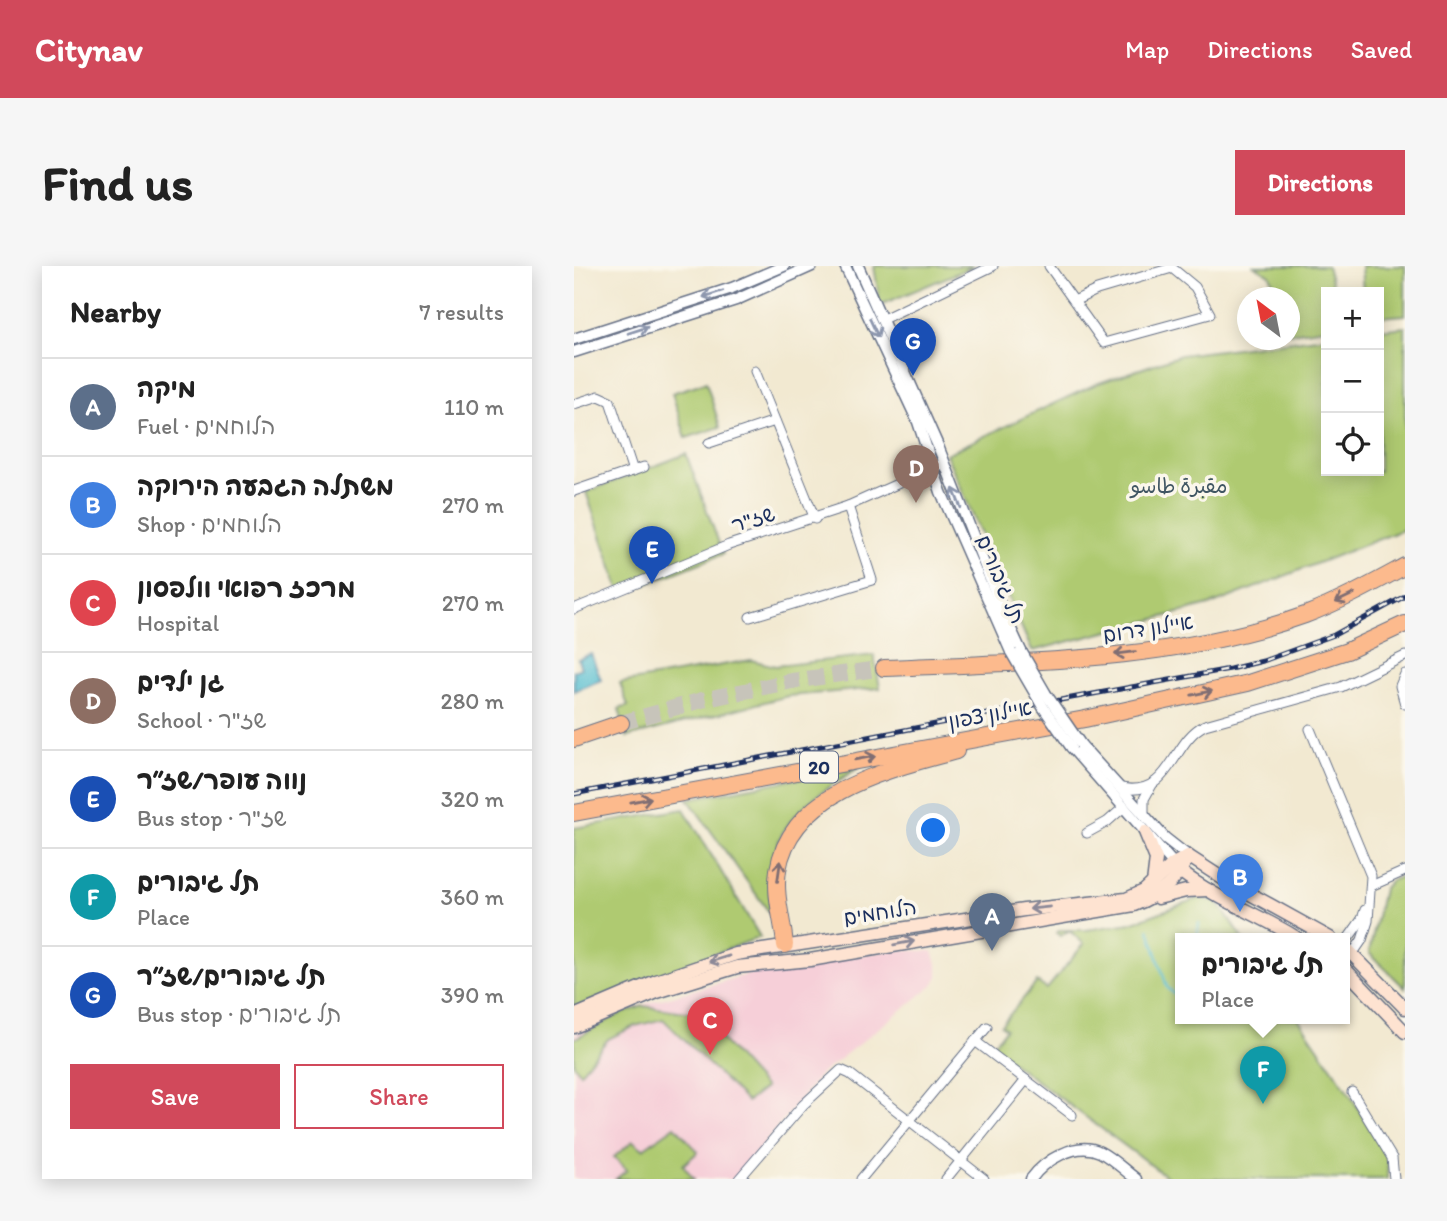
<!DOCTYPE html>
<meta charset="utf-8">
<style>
body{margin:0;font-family:Itim,"Playpen Sans Arabic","Playpen Sans Hebrew",sans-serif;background:#f6f6f6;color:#222}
.controls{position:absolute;right:21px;top:21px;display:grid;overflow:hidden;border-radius:0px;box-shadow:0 4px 18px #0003}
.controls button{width:63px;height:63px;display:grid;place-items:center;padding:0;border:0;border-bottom:2px solid #e0e0e0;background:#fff;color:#222;font:35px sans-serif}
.compass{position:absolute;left:663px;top:21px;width:63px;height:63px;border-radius:50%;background:#fff;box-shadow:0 4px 18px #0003;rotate:328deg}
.you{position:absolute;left:360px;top:565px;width:24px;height:24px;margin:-18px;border:5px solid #fff;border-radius:50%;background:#1a73e8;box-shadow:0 0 0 10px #1a73e833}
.badge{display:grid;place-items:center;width:46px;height:46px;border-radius:50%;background:#d1495b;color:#fff;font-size:23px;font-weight:700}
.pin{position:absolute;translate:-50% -58px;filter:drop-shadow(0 2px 4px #0008)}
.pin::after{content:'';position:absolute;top:37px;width:24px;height:21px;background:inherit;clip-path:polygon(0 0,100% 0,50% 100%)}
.popup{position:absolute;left:601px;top:667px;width:175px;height:91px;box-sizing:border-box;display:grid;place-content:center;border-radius:0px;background:#fff;filter:drop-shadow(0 2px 5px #0005);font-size:23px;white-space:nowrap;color:#767676}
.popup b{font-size:26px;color:#222}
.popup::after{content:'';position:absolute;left:50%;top:100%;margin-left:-14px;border:14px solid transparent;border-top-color:#fff}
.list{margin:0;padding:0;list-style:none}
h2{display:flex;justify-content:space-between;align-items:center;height:91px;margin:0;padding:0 28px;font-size:30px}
h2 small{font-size:23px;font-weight:400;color:#767676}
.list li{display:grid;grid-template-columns:46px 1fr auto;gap:21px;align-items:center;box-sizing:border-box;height:98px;padding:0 28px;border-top:2px solid #e0e0e0}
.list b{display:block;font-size:26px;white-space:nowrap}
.list p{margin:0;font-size:23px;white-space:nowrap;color:#767676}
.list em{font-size:23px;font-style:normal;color:#767676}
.actions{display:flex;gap:14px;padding:21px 28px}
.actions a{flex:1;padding:16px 0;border:2px solid #d1495b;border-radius:0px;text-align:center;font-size:24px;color:#d1495b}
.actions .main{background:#d1495b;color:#fff}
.icon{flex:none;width:38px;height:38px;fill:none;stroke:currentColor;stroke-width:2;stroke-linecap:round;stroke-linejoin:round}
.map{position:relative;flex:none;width:831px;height:913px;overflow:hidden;border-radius:0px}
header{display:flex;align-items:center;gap:42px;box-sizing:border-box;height:98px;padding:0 35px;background:#d1495b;color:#fff}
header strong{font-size:33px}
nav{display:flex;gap:38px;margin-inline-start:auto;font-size:24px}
.intro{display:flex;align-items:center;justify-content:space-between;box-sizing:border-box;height:168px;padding:0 42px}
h1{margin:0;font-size:49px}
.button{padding:18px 32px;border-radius:0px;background:#d1495b;color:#fff;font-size:24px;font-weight:700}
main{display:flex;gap:42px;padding:0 42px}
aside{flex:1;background:#fff;border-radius:0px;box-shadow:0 4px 18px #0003}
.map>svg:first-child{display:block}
.built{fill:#f6cfd8}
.green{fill:#afca71;stroke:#657c68;stroke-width:2}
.water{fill:#53bdd0;stroke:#377697;stroke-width:2}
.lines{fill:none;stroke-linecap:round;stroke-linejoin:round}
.stream{stroke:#53bdd0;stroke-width:2.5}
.motorway-tunnel{stroke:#c7c4ba;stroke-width:16;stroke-dasharray:16 8;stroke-linecap:butt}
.minor-casing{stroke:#667086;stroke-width:11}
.tertiary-casing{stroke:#667086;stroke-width:13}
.secondary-casing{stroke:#667086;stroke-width:15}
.motorway-casing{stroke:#667086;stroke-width:18}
.minor{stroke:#fff;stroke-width:9}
.tertiary{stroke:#fff;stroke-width:10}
.secondary{stroke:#fee3d1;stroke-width:12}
.motorway{stroke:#fcba8d;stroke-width:16}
.rail-casing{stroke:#1b2f5e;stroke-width:5}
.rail{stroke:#fbf7ec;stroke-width:2.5;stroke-dasharray:8;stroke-linecap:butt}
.tertiary-bridge-casing{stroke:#667086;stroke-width:13;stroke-linecap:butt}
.tertiary-bridge{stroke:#fff;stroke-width:10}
.oneway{stroke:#8d97ae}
.oneway2{stroke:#806e73}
.oneway3{stroke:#8c8998}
.labels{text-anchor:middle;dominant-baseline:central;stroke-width:7;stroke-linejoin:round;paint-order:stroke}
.shield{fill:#fbf7ec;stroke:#5e6b89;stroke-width:2}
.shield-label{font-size:19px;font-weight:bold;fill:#1b2f5e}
.park-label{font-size:21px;fill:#405663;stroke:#fbf7ec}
.street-label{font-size:21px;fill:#1b2f5e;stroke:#fbf7ec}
</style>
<header>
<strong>Citynav</strong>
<nav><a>Map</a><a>Directions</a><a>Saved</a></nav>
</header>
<div class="intro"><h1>Find us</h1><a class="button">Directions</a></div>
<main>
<aside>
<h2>Nearby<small>7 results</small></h2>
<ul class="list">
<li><span class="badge" style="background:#5c6f8a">A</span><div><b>מיקה</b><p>Fuel · הלוחמים</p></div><em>110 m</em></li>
<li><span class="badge" style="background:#3f7fe0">B</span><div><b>משתלה הגבעה הירוקה</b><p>Shop · הלוחמים</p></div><em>270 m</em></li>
<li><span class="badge" style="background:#e0444e">C</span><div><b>מרכז רפואי וולפסון</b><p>Hospital</p></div><em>270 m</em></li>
<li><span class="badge" style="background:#8d6e63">D</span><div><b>גן ילדים</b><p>School · שז&quot;ר</p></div><em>280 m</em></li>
<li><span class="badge" style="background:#1a4fb4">E</span><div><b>נווה עופר/שז״ר</b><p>Bus stop · שז&quot;ר</p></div><em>320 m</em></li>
<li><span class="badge" style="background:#0f9aa8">F</span><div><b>תל גיבורים</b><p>Place</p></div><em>360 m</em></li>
<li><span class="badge" style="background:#1a4fb4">G</span><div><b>תל גיבורים/שז״ר</b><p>Bus stop · תל גיבורים</p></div><em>390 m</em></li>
</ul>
<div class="actions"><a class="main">Save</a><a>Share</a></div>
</aside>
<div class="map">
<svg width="831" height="913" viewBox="0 0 831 913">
<rect width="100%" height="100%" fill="#fbf7ec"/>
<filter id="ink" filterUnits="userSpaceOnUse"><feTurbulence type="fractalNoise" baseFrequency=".0143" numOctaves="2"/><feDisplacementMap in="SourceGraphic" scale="14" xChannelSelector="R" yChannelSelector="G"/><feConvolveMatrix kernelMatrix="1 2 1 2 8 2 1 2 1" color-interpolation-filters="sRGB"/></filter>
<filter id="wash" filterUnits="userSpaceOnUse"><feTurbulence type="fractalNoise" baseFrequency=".00686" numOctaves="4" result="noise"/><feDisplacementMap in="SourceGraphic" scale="28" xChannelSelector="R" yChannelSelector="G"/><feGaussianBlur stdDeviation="1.57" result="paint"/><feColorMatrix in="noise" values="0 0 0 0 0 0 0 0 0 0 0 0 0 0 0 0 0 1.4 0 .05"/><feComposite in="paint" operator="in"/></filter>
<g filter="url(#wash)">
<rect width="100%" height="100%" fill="#f2e9d1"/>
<!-- built -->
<path class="built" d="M320 684 359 685 364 701V710L359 719 247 808 161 913H0V769L2 767 46 745 193 703Z"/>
<!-- green -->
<g class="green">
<path d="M300 0H400L306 39Z"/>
<path d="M681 0H753L760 26H752V62L716 67V32L705 31 696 9Z"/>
<path d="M787 0H831V49L805 51V26H789Z"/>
<path d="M831 61V263L639 338 458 385 372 188 522 118 607 89 752 71V205H805V64Z"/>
<path d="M132 116 146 161 112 172 98 127Z"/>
<path d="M112 188 149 288 47 328 12 226Z"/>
<path d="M300 389 306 422 214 430 53 471 45 443 54 440 46 417 177 394 201 400Z"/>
<path d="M286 501C220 542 189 565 197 649L114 533Z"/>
<path d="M110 543 186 671 0 742V562Z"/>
<path d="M831 609V722L795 687 809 623 816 615Z"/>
<path d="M625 632 642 635 669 672H607V752H724L775 827 814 893 813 913H596L417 781 432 763 427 759 463 716 473 723 510 678 497 666H492L487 670 483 667 486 664H512L557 657Z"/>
<path d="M69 740 118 747 130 754 191 822 173 836 89 753 61 760 34 773 6 807 0 798V773L44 749Z"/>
<path d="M101 860 124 886 109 899 120 913H42L53 904 40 891 59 875 69 883Z"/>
</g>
<!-- water -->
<path class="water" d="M17 388 27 414 0 425V405L7 402 4 393Z"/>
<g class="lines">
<!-- stream -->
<g class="stream">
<path d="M575 663 593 721 603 731"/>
<path d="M623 672 625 657"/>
</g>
</g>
</g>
<g filter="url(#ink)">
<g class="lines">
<!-- motorway-tunnel -->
<path class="motorway-tunnel" d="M47 457 128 434 218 415 310 402"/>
<defs>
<g id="minor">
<path d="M475 0 530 77 636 48 621 21 598 2 523 24 500 35"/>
<path d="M309 53 419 0"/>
<path d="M181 105 241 253"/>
<path d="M0 138 25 130 36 135 59 205"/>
<path d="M135 177 201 155"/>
<path d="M0 225 70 201"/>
<path d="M0 343 155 279 274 240 370 197"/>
<path d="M176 351 298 314 274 240"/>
<path d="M831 408 826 420 831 438"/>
<path d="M736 463 797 610 794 655 788 674 779 687 771 692"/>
<path d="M547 522C598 532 597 475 631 459L767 421 831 390"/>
<path d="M570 549V533L579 517"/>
<path d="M513 567 533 556 550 541"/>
<path d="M797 620 831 605"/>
<path d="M771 677 788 653 791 644"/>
<path d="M401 775 498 849"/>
<path d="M778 826 818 892 820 913"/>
<path d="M165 913 229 839 267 804 276 808 410 913"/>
<path d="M287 913 413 761"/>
<path d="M372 913 452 814"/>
</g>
<g id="tertiary">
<path d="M271 0 344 156 367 226 437 386"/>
<path d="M284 0 364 180 429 346 447 385"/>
<path d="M0 73 158 22 210 0"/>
<path d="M0 86 162 34 238 0"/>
<path d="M507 479 591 572 614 590"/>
<path d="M497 481 604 603"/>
<path d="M457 913C470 895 502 874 526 886 538 892 550 904 562 913"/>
</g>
<g id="secondary">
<path d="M571 566 582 593 579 618"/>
<path d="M614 590 651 614 756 672"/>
<path d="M607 606C642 633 686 649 723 672"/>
<path d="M584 632 612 625 634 624"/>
<path d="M771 681 831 742"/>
<path d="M771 703 831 766"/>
<path d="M0 750 82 715 162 688 450 644 552 633 570 625 599 598 614 590"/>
<path d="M0 761 83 726 163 701 236 694 560 639C586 629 603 615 614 590"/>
</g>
<g id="motorway">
<path d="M310 402C446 396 601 396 731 349 766 336 798 318 831 300"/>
<path d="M0 473 47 457"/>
<path d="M0 547 511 453 674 417 773 385 831 358"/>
<path d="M211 679C209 654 200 630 204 604 217 524 318 503 382 485"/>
</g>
</defs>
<!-- minor casing -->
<use href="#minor" class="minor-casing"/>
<!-- tertiary casing -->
<use href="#tertiary" class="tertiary-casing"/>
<!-- secondary casing -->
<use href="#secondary" class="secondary-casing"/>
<!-- motorway casing -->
<use href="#motorway" class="motorway-casing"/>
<!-- minor -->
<use href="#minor" class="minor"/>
<!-- tertiary -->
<use href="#tertiary" class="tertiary"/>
<!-- secondary -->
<use href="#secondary" class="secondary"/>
<!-- motorway -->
<use href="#motorway" class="motorway"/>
<defs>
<path id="rail" d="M0 528 470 437 656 403 689 395 760 369 831 330"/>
</defs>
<!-- rail casing -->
<use href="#rail" class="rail-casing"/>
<!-- rail -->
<use href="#rail" class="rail"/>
<defs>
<g id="tertiary-bridge">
<path d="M447 385 472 428 507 479"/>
<path d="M437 386 469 441 497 481"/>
</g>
</defs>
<!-- tertiary-bridge casing -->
<use href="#tertiary-bridge" class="tertiary-bridge-casing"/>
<!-- tertiary-bridge -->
<use href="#tertiary-bridge" class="tertiary-bridge"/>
</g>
<!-- one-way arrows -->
<defs><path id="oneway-shaft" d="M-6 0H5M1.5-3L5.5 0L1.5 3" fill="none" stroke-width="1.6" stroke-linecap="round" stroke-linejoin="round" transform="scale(1.75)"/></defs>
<g class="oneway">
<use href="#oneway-shaft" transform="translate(139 28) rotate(162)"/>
<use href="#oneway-shaft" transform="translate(300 62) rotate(65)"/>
<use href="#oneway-shaft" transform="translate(64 64) rotate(-18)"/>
<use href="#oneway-shaft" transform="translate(383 232) rotate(-112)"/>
</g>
<g class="oneway2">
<use href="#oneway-shaft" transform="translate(771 332) rotate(154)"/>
<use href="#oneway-shaft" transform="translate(551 387) rotate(172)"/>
<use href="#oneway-shaft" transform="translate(628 427) rotate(-12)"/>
<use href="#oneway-shaft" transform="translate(291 492) rotate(-10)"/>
<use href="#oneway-shaft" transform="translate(67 534) rotate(-11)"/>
<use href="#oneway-shaft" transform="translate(205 605) rotate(-82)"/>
</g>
<g class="oneway3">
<use href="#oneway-shaft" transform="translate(466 642) rotate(174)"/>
<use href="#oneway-shaft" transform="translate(330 677) rotate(-10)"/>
<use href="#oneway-shaft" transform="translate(145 693) rotate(163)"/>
</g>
</g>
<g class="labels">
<!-- shield labels -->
<rect class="shield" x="226" y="485.5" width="38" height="31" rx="5"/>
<g class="shield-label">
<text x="245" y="501">20</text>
</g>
<!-- park labels -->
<g class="park-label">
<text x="605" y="219">مقبرة طاسو</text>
</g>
<!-- street labels -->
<g class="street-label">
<text transform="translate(179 253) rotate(-17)">שז"ר</text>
<text transform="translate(427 313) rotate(67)">תל גיבורים</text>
<text transform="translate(574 362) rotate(-9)">איילון דרום</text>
<text transform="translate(416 448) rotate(-10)">איילון צפון</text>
<text transform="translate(306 646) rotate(-9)">הלוחמים</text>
</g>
</g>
</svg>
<div class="controls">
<button>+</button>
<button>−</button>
<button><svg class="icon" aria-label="locate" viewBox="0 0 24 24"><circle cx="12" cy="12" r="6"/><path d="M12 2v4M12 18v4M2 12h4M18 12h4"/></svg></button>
</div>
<svg class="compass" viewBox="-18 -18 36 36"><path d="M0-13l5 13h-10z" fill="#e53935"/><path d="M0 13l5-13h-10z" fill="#767676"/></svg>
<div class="you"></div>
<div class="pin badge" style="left:418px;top:685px;background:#5c6f8a">A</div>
<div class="pin badge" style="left:666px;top:646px;background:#3f7fe0">B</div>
<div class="pin badge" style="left:136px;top:789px;background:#e0444e">C</div>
<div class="pin badge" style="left:342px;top:237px;background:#8d6e63">D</div>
<div class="pin badge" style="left:78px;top:318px;background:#1a4fb4">E</div>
<div class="pin badge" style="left:689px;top:838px;background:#0f9aa8">F</div>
<div class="popup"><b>תל גיבורים</b>Place</div>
<div class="pin badge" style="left:339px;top:110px;background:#1a4fb4">G</div>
</div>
</main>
